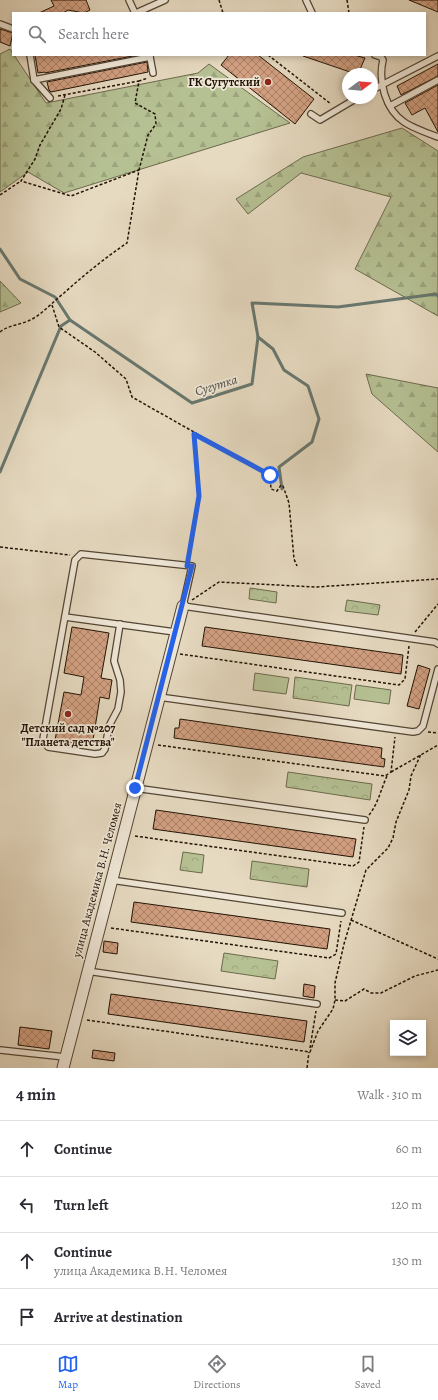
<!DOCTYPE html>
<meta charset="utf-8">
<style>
body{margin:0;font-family:Alegreya,serif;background:#f2f2f3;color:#2b2b33}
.controls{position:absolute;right:12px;bottom:12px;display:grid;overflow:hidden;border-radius:0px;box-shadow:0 2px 6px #0003}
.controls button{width:36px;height:36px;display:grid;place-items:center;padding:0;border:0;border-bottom:1px solid #e1e1e2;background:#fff;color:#2b2b33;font:20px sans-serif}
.compass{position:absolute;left:342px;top:68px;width:36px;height:36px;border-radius:50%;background:#fff;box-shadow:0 2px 6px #0003;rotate:74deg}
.stop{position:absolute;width:12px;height:12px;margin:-9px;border:3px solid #2563eb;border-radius:50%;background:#fff}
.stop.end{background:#2563eb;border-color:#fff;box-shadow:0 1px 4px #0008}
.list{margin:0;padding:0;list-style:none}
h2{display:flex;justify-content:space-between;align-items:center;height:52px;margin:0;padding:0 16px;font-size:17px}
h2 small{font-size:13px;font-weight:400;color:#7c7c81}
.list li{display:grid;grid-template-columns:26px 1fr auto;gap:12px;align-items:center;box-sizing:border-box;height:56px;padding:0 16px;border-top:1px solid #e1e1e2}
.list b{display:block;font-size:15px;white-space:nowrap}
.list p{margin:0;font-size:13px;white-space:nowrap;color:#7c7c81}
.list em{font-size:13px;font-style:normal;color:#7c7c81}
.icon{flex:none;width:22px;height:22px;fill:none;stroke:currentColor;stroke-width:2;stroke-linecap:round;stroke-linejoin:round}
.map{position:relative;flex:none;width:438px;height:1068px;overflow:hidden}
.search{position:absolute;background:#fff;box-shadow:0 2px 6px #0003;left:12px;right:12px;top:12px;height:44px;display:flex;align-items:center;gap:10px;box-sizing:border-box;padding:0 14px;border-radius:0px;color:#7c7c81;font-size:15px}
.sheet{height:276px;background:#fff}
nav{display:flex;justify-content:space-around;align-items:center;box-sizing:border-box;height:56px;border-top:1px solid #e1e1e2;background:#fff;font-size:11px;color:#7c7c81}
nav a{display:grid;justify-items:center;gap:2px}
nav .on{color:#2563eb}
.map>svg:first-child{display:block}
.forest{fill:url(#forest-firs);stroke:#6c6a4c}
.park{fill:url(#park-crowns);stroke:#6c6a4c}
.pitch{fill:#b5c093;stroke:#6c6a4c}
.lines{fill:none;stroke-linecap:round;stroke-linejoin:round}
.stream{stroke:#68776f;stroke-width:3}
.building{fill:url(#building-cross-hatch);stroke:#221305}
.lane-casing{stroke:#534534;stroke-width:8}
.street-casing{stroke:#534534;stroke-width:13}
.path{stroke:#221305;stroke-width:1.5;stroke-dasharray:3 2;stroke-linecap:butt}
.lane{stroke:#efe7d7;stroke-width:5.5}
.street{stroke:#efe7d7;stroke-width:11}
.route{stroke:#2563eb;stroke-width:5}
.poi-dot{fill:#8f2418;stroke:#efe7d7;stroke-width:1.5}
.labels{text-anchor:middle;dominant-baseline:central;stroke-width:3.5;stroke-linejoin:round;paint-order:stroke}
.poi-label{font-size:12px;font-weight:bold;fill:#221305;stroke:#efe7d7;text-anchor:end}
.street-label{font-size:12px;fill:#221305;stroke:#efe7d7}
.water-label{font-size:13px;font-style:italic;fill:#4b4d43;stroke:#efe7d7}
</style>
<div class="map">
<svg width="438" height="1068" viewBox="0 0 438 1068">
<defs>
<pattern id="forest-firs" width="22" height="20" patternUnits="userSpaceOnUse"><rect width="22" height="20" fill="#b5c093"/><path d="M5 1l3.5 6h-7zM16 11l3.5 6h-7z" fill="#9ba47d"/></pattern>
<pattern id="park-crowns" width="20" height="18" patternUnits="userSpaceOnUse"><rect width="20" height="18" fill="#b5c093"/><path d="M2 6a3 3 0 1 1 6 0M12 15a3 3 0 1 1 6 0" fill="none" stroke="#9ba47d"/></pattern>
<pattern id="building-cross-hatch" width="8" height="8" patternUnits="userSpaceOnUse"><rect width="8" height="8" fill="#d2a081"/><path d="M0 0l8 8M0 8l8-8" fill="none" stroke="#aa8168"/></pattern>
</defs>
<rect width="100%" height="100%" fill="#e6dac1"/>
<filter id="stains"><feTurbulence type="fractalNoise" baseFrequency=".005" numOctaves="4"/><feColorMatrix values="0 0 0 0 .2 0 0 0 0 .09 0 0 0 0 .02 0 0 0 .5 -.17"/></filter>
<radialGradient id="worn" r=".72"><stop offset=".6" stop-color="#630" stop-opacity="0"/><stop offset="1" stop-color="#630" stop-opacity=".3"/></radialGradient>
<!-- forest -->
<g class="forest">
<path d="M10 49 46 103 198 73 209 64 290 123 64 193 28 172 0 192V54Z"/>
<path d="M402 128 438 151V316L355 269 391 197 301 173 248 214 236 199 303 157Z"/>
<path d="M0 281 21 303 0 312Z"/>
<path d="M366 374 438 388V452L372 394Z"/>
</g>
<!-- park -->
<g class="park">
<path d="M250 588 277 592 276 603 249 599Z"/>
<path d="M347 600 380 605 378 615 345 611Z"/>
<path d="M295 677 352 685 349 706 293 698Z"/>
<path d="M288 772 372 784 370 800 286 787Z"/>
<path d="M183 852 204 855 202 873 180 870Z"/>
<path d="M252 861 309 869 307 887 250 879Z"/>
<path d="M224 953 278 961 275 979 221 971Z"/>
</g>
<!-- pitch -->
<g class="pitch">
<path d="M255 673 289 678 286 694 253 690Z"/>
<path d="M356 685 391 690 389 704 354 699Z"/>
</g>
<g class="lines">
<!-- stream -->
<g class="stream">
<path d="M0 249 20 279 55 297 70 320 192 403 252 384 258 337 252 303 338 307 436 294 438 296"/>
<path d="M258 337 273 349 284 370 308 386 319 419 312 442 279 467 282 489"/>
<path d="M0 472 61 326 70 320"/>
</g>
</g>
<!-- building -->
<g class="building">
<path d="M51 0H86L90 10 84 13 68 10 63 13H39L54 6Z"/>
<path d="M409 0H438V12Z"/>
<path d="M0 29 13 33 10 46 0 42Z"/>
<path d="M35 55H138L45 73V72L38 73Z"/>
<path d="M229 55H258L314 99 295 124 221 65Z"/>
<path d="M303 55H354L365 58 358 74H356L303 56Z"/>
<path d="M147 62 148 72 51 92 49 90 47 82Z"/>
<path d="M438 64V76L401 95 397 86Z"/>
<path d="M438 85V132L425 108 412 115 405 103Z"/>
<path d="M72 627 109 633 101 678 112 680 109 699 100 697 92 746 55 740 64 692 81 695 84 677 64 673Z"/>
<path d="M205 627 403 655 401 674 202 646Z"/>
<path d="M418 665 430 669 419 709 407 706Z"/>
<path d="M180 719 382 748 381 758 385 759 384 767 174 738 175 728H179Z"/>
<path d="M156 810 356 839 353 857 153 829Z"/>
<path d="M134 902 330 929 327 949 131 922Z"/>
<path d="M104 941 118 943 117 954 103 952Z"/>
<path d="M304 984 315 986 314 998 303 996Z"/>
<path d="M111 994 307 1021 304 1042 108 1014Z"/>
<path d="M20 1027 52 1031 49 1049 18 1045Z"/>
<path d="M93 1050 115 1053 114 1061 92 1058Z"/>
</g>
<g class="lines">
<defs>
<g id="lane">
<path d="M129 0 135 13"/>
<path d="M306 0 312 13"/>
<path d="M136 13 165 0"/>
<path d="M0 24 13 29"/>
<path d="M30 55 34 80 50 98"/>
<path d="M375 55 381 57 383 60C378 81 385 109 404 122 413 128 427 133 438 137"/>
<path d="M150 57 153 73"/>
<path d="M34 80 150 57V55"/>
<path d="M372 90 438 56"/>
<path d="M390 106 438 80"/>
<path d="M311 114 320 120 357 98"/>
<path d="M65 617 175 632"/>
<path d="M120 624 114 661 120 680 121 692 118 709 109 726 105 749 102 753 95 754 48 747 43 739 75 560 81 554 192 566 183 606 435 642 438 644"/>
<path d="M159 697 413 732 418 731 423 726 438 669"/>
<path d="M135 788 365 820"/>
<path d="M111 880 342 913"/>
<path d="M87 971 317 1004"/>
<path d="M0 1050 65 1057"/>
</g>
<path id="street" d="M63 1068 183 606"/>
</defs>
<!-- lane casing -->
<use href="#lane" class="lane-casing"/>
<!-- street casing -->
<use href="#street" class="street-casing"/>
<!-- path -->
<g class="path">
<path d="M219 0 223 13"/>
<path d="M347 0 349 13"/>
<path d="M268 55 331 104"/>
<path d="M65 95 61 109 40 145 35 159 21 181 71 196 139 170"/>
<path d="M58 96 139 81"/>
<path d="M0 195 21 181"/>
<path d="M52 305 59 327 95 352 126 379 132 397 270 475 271 489 277 491 281 485 283 486 289 503 294 559 297 566"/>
<path d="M0 332C10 324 23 325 34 318 45 311 54 301 64 293 84 275 105 258 127 243L139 170 148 135 156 124 155 114 135 103 139 81 148 78"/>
<path d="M0 547 70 555"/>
<path d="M188 558 199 497 194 433"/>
<path d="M192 600 219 582 316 587 438 579"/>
<path d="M415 632 438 604"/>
<path d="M180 654 399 685 405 679 409 646"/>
<path d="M428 732 438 733"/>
<path d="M158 745 385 776 391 772 395 737"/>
<path d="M391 772 438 745"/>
<path d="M369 815C378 804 381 789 387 776"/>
<path d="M135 836 353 866 359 862 364 827"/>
<path d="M351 920 438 959"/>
<path d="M111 928 329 958 336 954 341 921"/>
<path d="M335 1000 345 1001 364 989 371 993H381L415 976 438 970"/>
<path d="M87 1020 310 1052 318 1031 333 1009 335 1000V983L344 944 366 870 388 848 393 838 396 822 409 790 411 776 421 754"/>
<path d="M310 1048 316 1011"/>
<path d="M307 1068 309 1052"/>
</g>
<!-- lane -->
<use href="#lane" class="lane"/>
<!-- street -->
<use href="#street" class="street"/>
</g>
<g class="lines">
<!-- route -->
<path class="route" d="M135 788 192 566H187L199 496 194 434 270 475"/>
</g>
<!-- markers -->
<g class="poi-dot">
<circle cx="268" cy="82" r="4"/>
<circle cx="68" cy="714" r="4"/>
</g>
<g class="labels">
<!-- poi labels -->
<g class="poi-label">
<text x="260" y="82">ГК Сугутский</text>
<text x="68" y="728" text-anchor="middle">Детский сад №207<tspan x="68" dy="14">"Планета детства"</tspan></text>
</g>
<!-- street labels -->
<g class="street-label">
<text transform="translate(97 880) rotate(-75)">улица Академика В.Н. Челомея</text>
</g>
<!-- water labels -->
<g class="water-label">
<text transform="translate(216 385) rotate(-17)">Сугутка</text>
</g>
</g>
<rect width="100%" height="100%" filter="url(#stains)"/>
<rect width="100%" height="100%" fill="url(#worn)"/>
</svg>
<div class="controls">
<button><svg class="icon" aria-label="layers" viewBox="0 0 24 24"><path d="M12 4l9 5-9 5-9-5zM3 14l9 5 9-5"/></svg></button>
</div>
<svg class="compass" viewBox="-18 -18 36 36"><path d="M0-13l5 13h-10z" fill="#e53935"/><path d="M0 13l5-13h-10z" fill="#7c7c81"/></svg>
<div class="stop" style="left:270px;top:475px"></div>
<div class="stop end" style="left:135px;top:788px"></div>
<div class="search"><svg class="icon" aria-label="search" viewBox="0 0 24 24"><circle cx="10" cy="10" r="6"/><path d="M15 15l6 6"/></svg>Search here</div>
</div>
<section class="sheet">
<h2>4 min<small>Walk · 310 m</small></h2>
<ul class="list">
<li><svg class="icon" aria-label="ahead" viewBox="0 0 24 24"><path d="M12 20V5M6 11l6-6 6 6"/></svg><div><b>Continue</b></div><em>60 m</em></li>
<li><svg class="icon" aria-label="left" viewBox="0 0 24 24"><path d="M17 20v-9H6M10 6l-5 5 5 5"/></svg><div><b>Turn left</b></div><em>120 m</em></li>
<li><svg class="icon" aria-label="ahead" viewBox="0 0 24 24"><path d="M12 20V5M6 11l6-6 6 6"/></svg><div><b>Continue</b><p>улица Академика В.Н. Челомея</p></div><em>130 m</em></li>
<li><svg class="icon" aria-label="arrive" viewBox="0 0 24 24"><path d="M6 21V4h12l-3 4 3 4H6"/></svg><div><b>Arrive at destination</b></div></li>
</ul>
</section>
<nav>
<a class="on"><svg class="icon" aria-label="map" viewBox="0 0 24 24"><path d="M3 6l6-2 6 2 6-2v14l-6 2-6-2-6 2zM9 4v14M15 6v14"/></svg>Map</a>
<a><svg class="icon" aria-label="directions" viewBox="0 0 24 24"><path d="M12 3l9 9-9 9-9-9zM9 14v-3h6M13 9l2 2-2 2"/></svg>Directions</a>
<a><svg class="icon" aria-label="saved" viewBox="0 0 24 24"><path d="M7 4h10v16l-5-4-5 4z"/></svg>Saved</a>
</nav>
